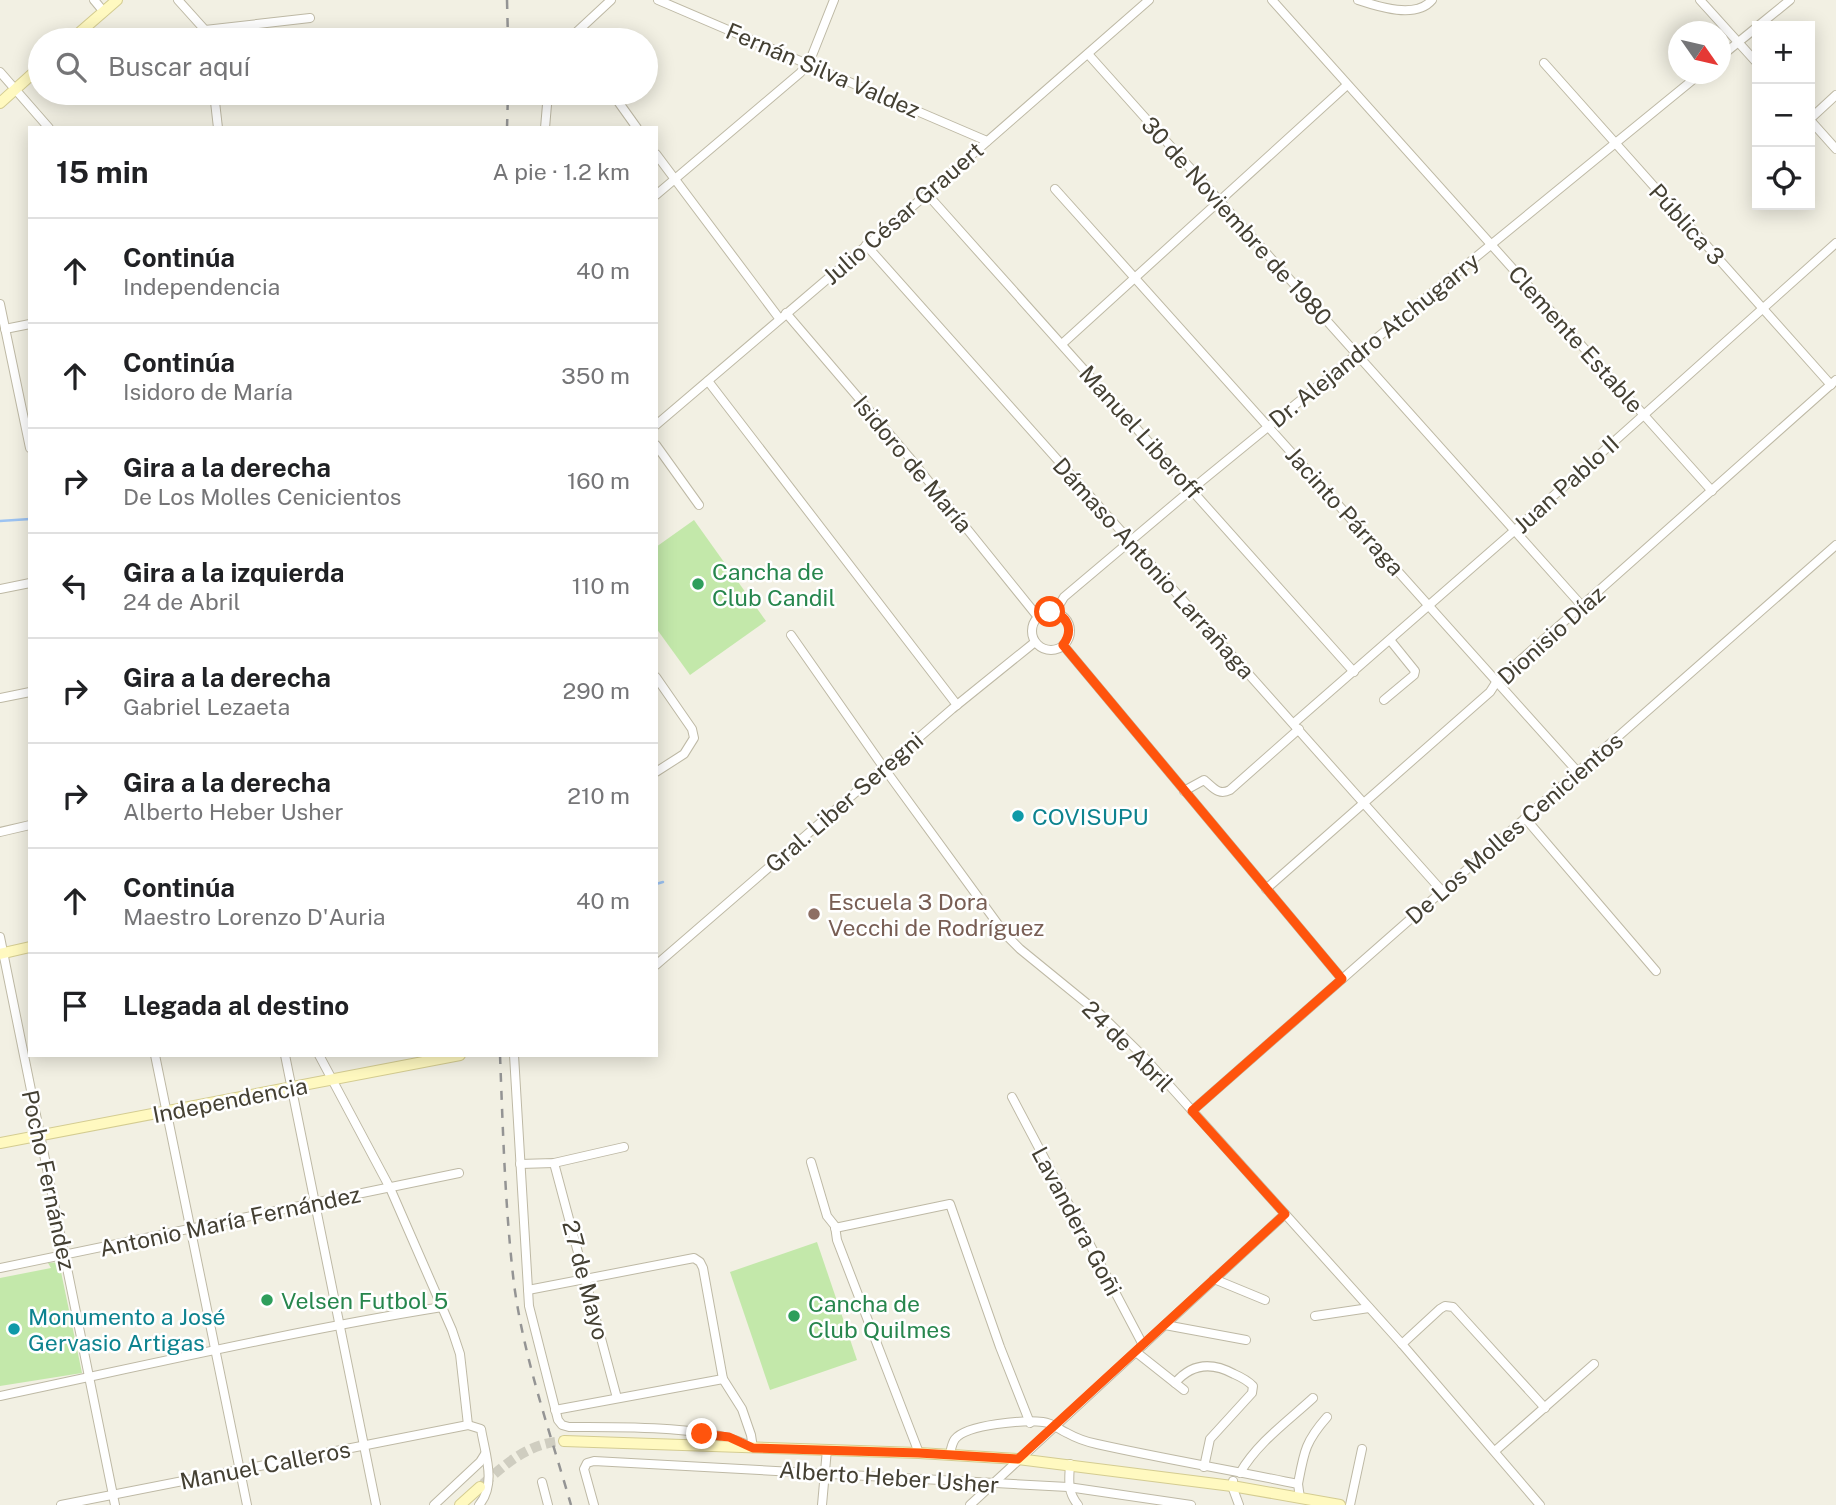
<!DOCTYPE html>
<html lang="es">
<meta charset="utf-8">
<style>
body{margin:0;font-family:"Public Sans",sans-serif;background:#f6f6f6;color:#202124}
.controls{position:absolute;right:21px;top:21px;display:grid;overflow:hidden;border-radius:0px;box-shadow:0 4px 18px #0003}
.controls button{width:63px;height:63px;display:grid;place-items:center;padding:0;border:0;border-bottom:2px solid #e0e0e0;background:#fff;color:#202124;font:35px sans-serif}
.compass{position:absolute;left:1668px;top:21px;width:63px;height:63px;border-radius:50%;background:#fff;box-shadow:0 4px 18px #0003;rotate:124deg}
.stop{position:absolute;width:21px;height:21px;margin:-16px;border:5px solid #ff540d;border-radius:50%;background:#fff}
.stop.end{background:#ff540d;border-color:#fff;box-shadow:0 2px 7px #0008}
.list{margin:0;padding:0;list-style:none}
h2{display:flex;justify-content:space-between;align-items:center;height:91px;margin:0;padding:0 28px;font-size:30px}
h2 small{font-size:23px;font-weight:400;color:#757577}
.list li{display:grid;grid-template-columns:46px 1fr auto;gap:21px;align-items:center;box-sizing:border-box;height:105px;padding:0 28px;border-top:2px solid #e0e0e0}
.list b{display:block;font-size:26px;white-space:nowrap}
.list p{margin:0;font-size:23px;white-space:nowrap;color:#757577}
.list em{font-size:23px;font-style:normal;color:#757577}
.icon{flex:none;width:38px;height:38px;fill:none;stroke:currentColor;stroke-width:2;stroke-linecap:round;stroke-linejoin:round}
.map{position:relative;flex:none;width:1836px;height:1505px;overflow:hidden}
.search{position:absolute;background:#fff;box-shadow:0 4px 18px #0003;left:28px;top:28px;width:630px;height:77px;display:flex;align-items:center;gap:18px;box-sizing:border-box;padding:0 24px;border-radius:38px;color:#757577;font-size:26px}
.panel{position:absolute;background:#fff;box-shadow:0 4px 18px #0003;left:28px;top:126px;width:630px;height:931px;border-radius:0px}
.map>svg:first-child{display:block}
.green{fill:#c3e8aa}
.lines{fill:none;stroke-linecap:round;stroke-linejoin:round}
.stream{stroke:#9cc3f2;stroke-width:2.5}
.secondary-tunnel{stroke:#cfcdc0;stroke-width:10;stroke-dasharray:10 5;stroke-linecap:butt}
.street-casing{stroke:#beb9a5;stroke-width:10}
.secondary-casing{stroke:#d4cc91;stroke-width:12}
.street{stroke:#fff;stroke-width:8}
.secondary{stroke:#fff9c0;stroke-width:10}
.rail{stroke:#949494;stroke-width:2.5;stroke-dasharray:9 9;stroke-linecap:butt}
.route{stroke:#ff540d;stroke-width:9}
.leisure-dot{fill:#2e9e5b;stroke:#fff;stroke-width:2.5}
.culture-dot{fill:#0f9aa8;stroke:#fff;stroke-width:2.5}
.education-dot{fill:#8d6e63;stroke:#fff;stroke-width:2.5}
.labels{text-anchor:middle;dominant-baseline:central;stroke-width:5;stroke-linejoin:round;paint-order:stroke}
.street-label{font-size:23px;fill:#444033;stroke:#fff}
.leisure-label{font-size:23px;fill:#27864d;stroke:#fff;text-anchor:start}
.culture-label{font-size:23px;fill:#0d838f;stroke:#fff;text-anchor:start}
.education-label{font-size:23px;fill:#785e54;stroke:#fff;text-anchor:start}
</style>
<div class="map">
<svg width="1836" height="1505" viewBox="0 0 1836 1505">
<rect width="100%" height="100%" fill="#f2f0e3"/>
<!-- green -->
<g class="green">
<path d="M694 520 766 621 690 675 656 628V547Z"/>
<path d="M817 1242 857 1360 770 1390 730 1272Z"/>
<path d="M59 1262 82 1373 0 1386V1278L51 1268 48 1263Z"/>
</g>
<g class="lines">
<!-- stream -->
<g class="stream">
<path d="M0 521 30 519"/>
<path d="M656 884 663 882"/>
</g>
<!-- secondary-tunnel -->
<path class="secondary-tunnel" d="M483 1484C508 1462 529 1443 564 1441"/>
<defs>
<g id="street">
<path d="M94 0 104 12"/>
<path d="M178 0 205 30 207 40"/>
<path d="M658 0 987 141"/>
<path d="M1272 0 1712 491"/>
<path d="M1358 0C1379 7 1416 19 1432 0"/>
<path d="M1700 0 1757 63"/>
<path d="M1758 26 1790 0"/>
<path d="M205 30 310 18"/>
<path d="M568 40 611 0"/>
<path d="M1088 54 1583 607"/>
<path d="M1720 57 1757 27"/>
<path d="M1544 63 1831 385"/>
<path d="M0 72 49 128"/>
<path d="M214 93 218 128"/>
<path d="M612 93 637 128"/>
<path d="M1810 119 1836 95"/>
<path d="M1810 120 1836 149"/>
<path d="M545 128 548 93"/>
<path d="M656 154 779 318"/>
<path d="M1055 189 1577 771"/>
<path d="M927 194 1354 672"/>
<path d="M656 195 800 73 809 63 834 0"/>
<path d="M866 245 1442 891"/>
<path d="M0 304 30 448"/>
<path d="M786 313 909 457 1038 617"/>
<path d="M5 329 30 324"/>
<path d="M1062 344 1347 85"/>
<path d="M708 381 957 705"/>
<path d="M656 425 927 194 1149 0"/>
<path d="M656 445 699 505"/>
<path d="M0 589 30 583"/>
<path d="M1055 612 1064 597 1192 489 1700 74"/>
<circle cx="1051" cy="631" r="19"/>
<path d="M791 635 884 768 1005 934 1020 949 1101 1015 1143 1056 1402 1344 1540 1505"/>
<path d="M1063 645 1342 979"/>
<path d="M656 677 692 729 694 738 684 754 656 772"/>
<path d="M0 698 30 692"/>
<path d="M1384 700 1414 675 1415 671 1390 640"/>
<path d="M1294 723 1514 531 1836 243"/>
<path d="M1184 791 1204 780C1213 787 1218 796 1230 790L1299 729"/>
<path d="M1525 818 1656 971"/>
<path d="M0 832 30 825"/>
<path d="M1266 889 1490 692 1497 681 1836 380"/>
<path d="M0 937 115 1505"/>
<path d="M656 965 952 709 1035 642"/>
<path d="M155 1055 247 1505"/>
<path d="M285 1055 376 1505"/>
<path d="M319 1055 390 1188 452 1330 460 1354 468 1425"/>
<path d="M514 1055 529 1306 558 1420 562 1425 569 1427C615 1427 713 1425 751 1447"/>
<path d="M1012 1097 1143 1345"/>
<path d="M1192 1111 1836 545"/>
<path d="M811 1162 827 1216 835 1226 837 1240 919 1453"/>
<path d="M554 1163 617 1398"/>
<path d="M520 1164 554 1163 624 1147"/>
<path d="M835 1228 950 1204 1000 1347 1030 1423"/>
<path d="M0 1268 459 1173"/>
<path d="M1214 1279 1265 1300"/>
<path d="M528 1290 694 1258 700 1262 703 1268 723 1379 742 1409 751 1435 753 1448"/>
<path d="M1315 1316 1369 1308"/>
<path d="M1165 1325 1246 1340"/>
<path d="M1402 1344 1440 1309 1445 1306 1453 1307 1545 1408"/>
<path d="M1136 1352 1184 1390"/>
<path d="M1175 1383C1192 1363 1212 1362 1234 1374 1241 1377 1247 1380 1253 1386L1252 1393 1210 1439 1204 1467"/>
<path d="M0 1396C147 1365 293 1331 442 1307"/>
<path d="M555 1410 723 1379"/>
<path d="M1495 1451 1594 1364"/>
<path d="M950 1454C951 1449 952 1443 955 1439 967 1424 1024 1420 1043 1422 1053 1423 1058 1429 1067 1433 1076 1438 1087 1442 1097 1444 1164 1459 1231 1470 1298 1484L1300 1498"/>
<path d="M1070 1464C1069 1481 1067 1491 1078 1505"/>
<path d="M1240 1473C1257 1443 1288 1421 1313 1398"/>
<path d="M1233 1481 1232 1486 1239 1505"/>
<path d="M542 1482 548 1505"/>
<path d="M1298 1484C1304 1452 1305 1442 1327 1417"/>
<path d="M61 1505 468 1425 481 1429C485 1454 497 1484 479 1505"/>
<path d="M434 1505 480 1462 485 1454"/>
<path d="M594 1505 584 1469 587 1463 594 1461 1068 1487 1191 1505"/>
<path d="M822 1505 827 1449"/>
<path d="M970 1505 1285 1214"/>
<path d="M1350 1505 1362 1449"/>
</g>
<g id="secondary">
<path d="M71 40 117 0"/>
<path d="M0 103 40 67"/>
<path d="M0 954 30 947"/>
<path d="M0 1143 460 1055"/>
<path d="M564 1441 919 1453 1018 1459 1232 1486 1340 1505"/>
<path d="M460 1505 480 1487"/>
</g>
</defs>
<!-- street casing -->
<use href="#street" class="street-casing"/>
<!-- secondary casing -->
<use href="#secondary" class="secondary-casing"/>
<!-- street -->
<use href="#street" class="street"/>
<!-- secondary -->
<use href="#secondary" class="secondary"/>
<!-- rail -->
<g class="rail">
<path d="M507 0 508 40"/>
<path d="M507 128 508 93"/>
<path d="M500 1055C503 1131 505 1208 514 1284 524 1359 550 1432 571 1505"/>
</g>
</g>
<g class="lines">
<!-- route -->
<path class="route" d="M702 1434 729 1437 753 1448 919 1453 1018 1459 1285 1214 1192 1111 1342 979 1063 645C1074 630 1068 615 1050 612"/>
</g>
<!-- markers -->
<g class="leisure-dot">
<circle cx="698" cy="584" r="7"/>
<circle cx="267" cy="1300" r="7"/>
<circle cx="794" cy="1316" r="7"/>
</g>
<g class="culture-dot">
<circle cx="1018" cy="816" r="7"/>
<circle cx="14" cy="1329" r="7"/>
</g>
<circle class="education-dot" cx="814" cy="914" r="7"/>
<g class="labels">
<!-- street labels -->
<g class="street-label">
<text transform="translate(823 70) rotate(23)">Fernán Silva Valdez</text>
<text transform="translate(903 213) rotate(-41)">Julio César Grauert</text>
<text transform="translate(1237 221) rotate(48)">30 de Noviembre de 1980</text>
<text transform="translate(1687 224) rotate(48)">Pública 3</text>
<text transform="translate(1576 339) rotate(48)">Clemente Estable</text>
<text transform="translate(1374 340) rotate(-39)">Dr. Alejandro Atchugarry</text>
<text transform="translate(1141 432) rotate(48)">Manuel Liberoff</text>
<text transform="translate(913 464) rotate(50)">Isidoro de María</text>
<text transform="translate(1566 484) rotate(-42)">Juan Pablo II</text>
<text transform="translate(1345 511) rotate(48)">Jacinto Párraga</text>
<text transform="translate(1154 568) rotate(48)">Dámaso Antonio Larrañaga</text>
<text transform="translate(1551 635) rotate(-42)">Dionisio Díaz</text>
<text transform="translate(844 802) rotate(-41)">Gral. Liber Seregni</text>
<text transform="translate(1514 828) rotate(-41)">De Los Molles Cenicientos</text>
<text transform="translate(1128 1046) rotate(45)">24 de Abril</text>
<text transform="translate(230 1100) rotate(-11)">Independencia</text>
<text transform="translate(49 1180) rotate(78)">Pocho Fernández</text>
<text transform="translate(230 1221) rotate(-12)">Antonio María Fernández</text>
<text transform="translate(1077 1221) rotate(62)">Lavandera Goñi</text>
<text transform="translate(586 1280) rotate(75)">27 de Mayo</text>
<text transform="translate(265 1465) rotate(-11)">Manuel Calleros</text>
<text transform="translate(889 1477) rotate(4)">Alberto Heber Usher</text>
</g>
<!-- leisure labels -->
<g class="leisure-label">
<text x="712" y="571">Cancha de<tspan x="712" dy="26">Club Candil</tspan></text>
<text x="281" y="1300">Velsen Futbol 5</text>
<text x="808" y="1303">Cancha de<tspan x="808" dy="26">Club Quilmes</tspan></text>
</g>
<!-- culture labels -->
<g class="culture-label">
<text x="1032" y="816">COVISUPU</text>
<text x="28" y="1316">Monumento a José<tspan x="28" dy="26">Gervasio Artigas</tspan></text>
</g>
<!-- education labels -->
<g class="education-label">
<text x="828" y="901">Escuela 3 Dora<tspan x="828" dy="26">Vecchi de Rodríguez</tspan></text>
</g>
</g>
</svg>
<div class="controls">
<button>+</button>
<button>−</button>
<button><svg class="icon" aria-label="locate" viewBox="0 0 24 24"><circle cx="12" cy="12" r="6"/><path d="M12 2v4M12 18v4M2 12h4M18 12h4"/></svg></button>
</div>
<svg class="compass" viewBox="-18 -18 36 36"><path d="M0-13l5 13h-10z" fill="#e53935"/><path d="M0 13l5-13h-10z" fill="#757577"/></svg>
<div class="stop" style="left:1050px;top:612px"></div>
<div class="stop end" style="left:702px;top:1434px"></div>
<div class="search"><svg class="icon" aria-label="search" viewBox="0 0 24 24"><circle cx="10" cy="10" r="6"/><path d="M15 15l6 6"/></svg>Buscar aquí</div>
<section class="panel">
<h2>15 min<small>A pie · 1.2 km</small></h2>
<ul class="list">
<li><svg class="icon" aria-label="ahead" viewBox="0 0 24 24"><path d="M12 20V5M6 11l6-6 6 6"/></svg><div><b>Continúa</b><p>Independencia</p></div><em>40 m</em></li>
<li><svg class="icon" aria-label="ahead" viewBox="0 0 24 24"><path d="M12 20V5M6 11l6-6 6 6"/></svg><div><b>Continúa</b><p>Isidoro de María</p></div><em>350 m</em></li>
<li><svg class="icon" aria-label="right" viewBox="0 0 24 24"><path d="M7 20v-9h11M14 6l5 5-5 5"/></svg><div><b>Gira a la derecha</b><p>De Los Molles Cenicientos</p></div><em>160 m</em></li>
<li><svg class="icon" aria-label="left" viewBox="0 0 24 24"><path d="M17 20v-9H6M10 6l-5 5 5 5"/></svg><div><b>Gira a la izquierda</b><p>24 de Abril</p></div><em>110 m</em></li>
<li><svg class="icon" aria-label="right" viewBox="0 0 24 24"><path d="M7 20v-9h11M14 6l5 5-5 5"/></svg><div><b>Gira a la derecha</b><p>Gabriel Lezaeta</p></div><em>290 m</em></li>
<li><svg class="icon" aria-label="right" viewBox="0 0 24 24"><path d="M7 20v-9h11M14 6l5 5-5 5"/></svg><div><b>Gira a la derecha</b><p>Alberto Heber Usher</p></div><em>210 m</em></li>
<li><svg class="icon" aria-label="ahead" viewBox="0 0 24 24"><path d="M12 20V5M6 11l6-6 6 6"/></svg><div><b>Continúa</b><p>Maestro Lorenzo D'Auria</p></div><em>40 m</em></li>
<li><svg class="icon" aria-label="arrive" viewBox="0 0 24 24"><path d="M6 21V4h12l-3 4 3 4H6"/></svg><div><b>Llegada al destino</b></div></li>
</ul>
</section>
</div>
